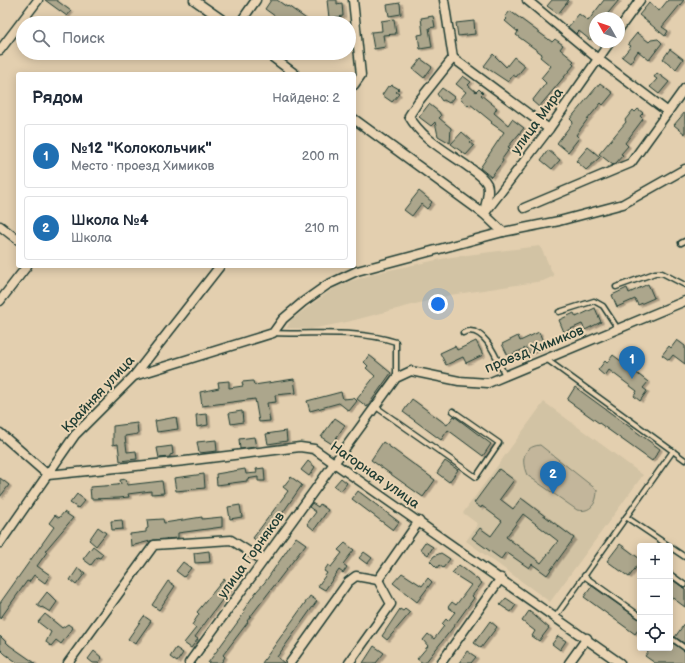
<!DOCTYPE html>
<html lang="ru">
<meta charset="utf-8">
<style>
body{margin:0;font-family:"Balsamiq Sans",sans-serif;background:#f2f2f3;color:#1f2937}
.controls{position:absolute;right:12px;bottom:12px;display:grid;overflow:hidden;border-radius:4px;box-shadow:0 2px 10px #0003}
.controls button{width:36px;height:36px;display:grid;place-items:center;padding:0;border:0;border-bottom:1px solid #e0e1e3;background:#fff;color:#1f2937;font:20px sans-serif}
.compass{position:absolute;left:589px;top:12px;width:36px;height:36px;border-radius:50%;background:#fff;box-shadow:0 2px 10px #0003;rotate:310deg}
.you{position:absolute;left:438px;top:304px;width:14px;height:14px;margin:-10px;border:3px solid #fff;border-radius:50%;background:#1a73e8;box-shadow:0 0 0 6px #1a73e833}
.badge{display:grid;place-items:center;width:26px;height:26px;border-radius:50%;background:#1f6fb2;color:#fff;font-size:13px;font-weight:700}
.pin{position:absolute;translate:-50% -33px;filter:drop-shadow(0 1px 2px #0008)}
.pin::after{content:'';position:absolute;top:21px;width:14px;height:12px;background:inherit;clip-path:polygon(0 0,100% 0,50% 100%)}
.list{margin:0;padding:0;list-style:none}
h2{display:flex;justify-content:space-between;align-items:center;height:52px;margin:0;padding:0 16px;font-size:17px}
h2 small{font-size:13px;font-weight:400;color:#747a83}
.list li{display:grid;grid-template-columns:26px 1fr auto;gap:12px;align-items:center;box-sizing:border-box;height:64px;margin:0 8px 8px;padding:0 8px;border:1px solid #e0e1e3;border-radius:4px}
.list b{display:block;font-size:15px;white-space:nowrap}
.list p{margin:0;font-size:13px;white-space:nowrap;color:#747a83}
.list em{font-size:13px;font-style:normal;color:#747a83}
.icon{flex:none;width:22px;height:22px;fill:none;stroke:currentColor;stroke-width:2;stroke-linecap:round;stroke-linejoin:round}
.map{position:relative;flex:none;width:685px;height:663px;overflow:hidden}
.search{position:absolute;background:#fff;box-shadow:0 2px 10px #0003;left:16px;top:16px;width:340px;height:44px;display:flex;align-items:center;gap:10px;box-sizing:border-box;padding:0 14px;border-radius:22px;color:#747a83;font-size:15px}
.panel{position:absolute;background:#fff;box-shadow:0 2px 10px #0003;left:16px;top:72px;width:340px;height:196px;border-radius:4px}
.map>svg:first-child{display:block}
.built{fill:#d2c3a4}
.green{fill:#c3b69b;stroke:#717a68}
.building{fill:#aca68c;stroke:#1f3d34;fill-rule:evenodd;filter:url(#shadow)}
.lines{fill:none;stroke-linecap:round;stroke-linejoin:round}
.lane-casing{stroke:#1f3d34;stroke-width:7}
.street-casing{stroke:#1f3d34;stroke-width:11}
.lane{stroke:#ebd5b4;stroke-width:4}
.street{stroke:#ebd5b4;stroke-width:8}
.labels{text-anchor:middle;dominant-baseline:central;stroke-width:4;stroke-linejoin:round;paint-order:stroke}
.street-label{font-size:14px;fill:#1f3d34;stroke:#ebd5b4}
</style>
<div class="map">
<svg width="685" height="663" viewBox="0 0 685 663">
<defs>
<filter id="shadow"><feDropShadow dx="2.5" dy="1.5" stdDeviation="0" flood-color="#0004"/></filter>
</defs>
<rect width="100%" height="100%" fill="#e3cfaf"/>
<filter id="ink" filterUnits="userSpaceOnUse"><feTurbulence type="fractalNoise" baseFrequency=".025" numOctaves="2"/><feDisplacementMap in="SourceGraphic" scale="8" xChannelSelector="R" yChannelSelector="G"/><feConvolveMatrix kernelMatrix="1 2 1 2 8 2 1 2 1" color-interpolation-filters="sRGB"/></filter>
<g filter="url(#ink)">
<!-- built -->
<g class="built">
<path d="M540 246 554 276 543 281 450 295 347 322 311 329 287 328 291 320 338 285 380 272 451 257Z"/>
<path d="M544 402 643 475 550 602 466 541 478 524 463 513Z"/>
</g>
<!-- green -->
<path class="green" d="M540 445 597 490C597 503 591 513 577 510L527 475C521 461 522 447 540 445Z"/>
<!-- building -->
<g class="building">
<path d="M45 0H56L71 11 67 16Z"/>
<path d="M271 0H277L287 7 288 6 312 23H289L285 20 283 23H276L279 19 265 9Z"/>
<path d="M327 0H337V4L342 3 343 16 329 18Z"/>
<path d="M552 0H569L558 14 547 6Z"/>
<path d="M604 0H619L604 18H595V35L590 40 579 31 576 34 568 27 579 14 588 21Z"/>
<path d="M668 0H684L662 27 668 31 665 36 639 15 649 3 659 11Z"/>
<path d="M400 3 401 14 389 16 387 5Z"/>
<path d="M510 11 552 42 555 39 563 45 560 49 574 61 572 63 574 65 539 107 532 101 546 83 541 78 551 66 540 57 542 54 516 35 518 32 505 21 507 19 505 17Z"/>
<path d="M433 16 435 27 429 28 432 47 420 49 418 35 423 34 421 18Z"/>
<path d="M394 19 396 34 383 35 385 47 374 49 371 32 382 31 381 21Z"/>
<path d="M474 21 475 34 458 36 456 23Z"/>
<path d="M637 33 649 42 651 40 658 39 662 43 649 60 638 51 630 63 622 57 631 46 628 44Z"/>
<path d="M670 49 683 59 676 69 663 59Z"/>
<path d="M493 54 506 67 514 57 525 66 516 77 513 75 508 82 484 66Z"/>
<path d="M421 59 432 67 424 78 413 69Z"/>
<path d="M657 73 669 82 659 94 650 87 657 79 654 77Z"/>
<path d="M463 76 471 82 468 85 476 92 479 89 483 93 481 95 497 108 494 113 508 125 512 119 524 128 508 147 510 148 502 159 503 161 491 177 480 168 504 132 491 123 492 122 470 104 468 106 460 99 466 92 456 84Z"/>
<path d="M600 83 613 93 603 105 601 103 587 120 576 135 579 138 568 152 557 143 573 122 570 119Z"/>
<path d="M392 85 399 89 396 92 399 94 392 102 382 95 388 86 390 87Z"/>
<path d="M442 88 454 97 449 103 444 100 442 101 437 94Z"/>
<path d="M429 104 439 112 441 116 439 118 451 128 450 143 438 136 435 122 431 126 419 117Z"/>
<path d="M638 109 643 113 640 116 643 119 625 143 628 146 621 154 623 155 616 163 613 165 599 154 626 122 625 120 633 110 635 112Z"/>
<path d="M685 112V134L674 125Z"/>
<path d="M462 132 472 141 470 143 474 146 466 155 451 144Z"/>
<path d="M588 147 600 157 586 170 576 161Z"/>
<path d="M548 150 560 160 552 169 541 160Z"/>
<path d="M419 191 432 202 427 209 421 204 412 216 404 210Z"/>
<path d="M648 284 654 298 638 305 635 299 617 307 612 295 627 288 629 293Z"/>
<path d="M595 308 601 322 585 330 582 324 564 332 559 320 574 313 576 317Z"/>
<path d="M539 332 545 346 529 354 526 348 508 356 502 344 518 336 520 341Z"/>
<path d="M677 340 685 346V364L673 355 669 360 662 355 669 346 671 348Z"/>
<path d="M476 341 483 355 466 363 463 357 446 365 440 353 455 346 457 350Z"/>
<path d="M369 355 391 373 367 407 357 399 375 376 366 368 368 366 364 362Z"/>
<path d="M613 355 648 382 643 388 647 391 640 401 634 396 637 391 609 370 605 376 598 370 605 361 607 363Z"/>
<path d="M294 379 296 393 275 395 276 402 267 403 270 421 259 422 255 399 202 406 200 392 219 388 218 382 229 381V388L243 386 242 382 253 381 254 385Z"/>
<path d="M575 387 660 449 652 461 567 400Z"/>
<path d="M341 392 343 399 354 398 357 401 349 411 339 403 310 411 307 401Z"/>
<path d="M412 399 447 425 454 416 491 444 483 456 448 430 441 440 403 412Z"/>
<path d="M242 411 243 422 231 424 229 413Z"/>
<path d="M207 414 208 425 197 427 196 415Z"/>
<path d="M176 417 178 429 157 432 155 421Z"/>
<path d="M335 418 345 425 332 444 321 437Z"/>
<path d="M137 423 138 434 125 436 127 452 136 451 137 459 120 461 118 444 113 445V426Z"/>
<path d="M286 431 287 441 268 444 266 434Z"/>
<path d="M254 437 256 447 240 449 239 439Z"/>
<path d="M216 440 217 451 199 453 197 442Z"/>
<path d="M383 442 435 480 423 497 371 460Z"/>
<path d="M172 446 173 454 170 455V457L159 458 157 448Z"/>
<path d="M308 461 315 467 309 476 301 470Z"/>
<path d="M445 461 458 470 449 482 437 473Z"/>
<path d="M264 468 265 481H258V477L247 479V481L217 485 216 474 245 469 246 474 257 473 256 469Z"/>
<path d="M499 469 514 480 500 499 513 509 521 498 574 538 547 575 532 564 529 568 506 552 501 559 472 538 480 528 491 536 502 521 482 506 481 508 474 503ZM523 514 558 541 541 563 506 537Z"/>
<path d="M204 474 205 488 176 491 174 478Z"/>
<path d="M291 477 302 485 261 544 253 538 288 491 283 487Z"/>
<path d="M0 478 9 485 0 497Z"/>
<path d="M341 478 347 483 341 491 334 486Z"/>
<path d="M126 479 127 485 162 481 164 493 151 494V491L128 494 129 497 119 498 91 499 90 487 117 485 121 484 120 480Z"/>
<path d="M358 491 399 522 393 530 352 499Z"/>
<path d="M77 494 85 500 78 508 70 503Z"/>
<path d="M312 503 318 507 320 504 328 510 314 530 307 524 316 512 309 507Z"/>
<path d="M240 505 242 517 230 519 228 507Z"/>
<path d="M64 512 73 518 45 551 47 552 37 566 50 575 45 583 34 575 29 582 27 581 0 619V603L54 527 49 523 55 515 59 518Z"/>
<path d="M202 517V519L222 517V527L178 533V538L154 540 131 546 130 534 146 532V529L148 528 147 520 163 519 164 523Z"/>
<path d="M122 520 123 529 112 530 111 521Z"/>
<path d="M98 527 106 533 96 546 89 540Z"/>
<path d="M296 537 306 544 247 621 248 622 223 655 225 657 221 663H208L245 612 243 611 256 592 265 582Z"/>
<path d="M425 542 433 547 428 555 420 549Z"/>
<path d="M345 543 354 550 343 564 347 567 343 573 339 570 325 590 318 586 327 573 324 571 328 565 331 567 342 553 338 550Z"/>
<path d="M620 544 640 559V562L629 577 607 561Z"/>
<path d="M93 546 103 554 100 558 97 557 91 565 83 559Z"/>
<path d="M209 551 210 562 195 563 194 553Z"/>
<path d="M364 552 372 558 367 564 359 558Z"/>
<path d="M441 553 450 559 443 568 439 565 437 568 430 561 434 556Z"/>
<path d="M183 562 191 568 184 577 176 571Z"/>
<path d="M459 565 482 583 472 596 474 598 451 630 425 663H423L417 659 428 646 423 640 428 634 434 639 444 626 442 624 446 619 448 621 455 612 448 607 452 602 456 605 471 585 452 573Z"/>
<path d="M78 568 85 573 76 585 70 580Z"/>
<path d="M402 573 422 586 428 578 432 582 417 602 393 583Z"/>
<path d="M670 578 685 589V607L670 596Z"/>
<path d="M224 579 233 585 195 637 198 639 191 648 184 643 196 628 192 625 199 614 197 612Z"/>
<path d="M168 581 175 586 159 610 152 605Z"/>
<path d="M592 586 640 620V627L635 634 584 597Z"/>
<path d="M47 592 57 602 50 612 42 607 41 608 37 605Z"/>
<path d="M310 596 317 601 277 657 284 663H262Z"/>
<path d="M506 598 516 605 511 612 500 605Z"/>
<path d="M400 609 403 611 405 609 410 613 387 640 382 636Z"/>
<path d="M529 611 549 628 539 641 532 636 535 631 522 621Z"/>
<path d="M45 614 62 628 68 624 73 628 61 644 56 640 51 646 46 642 51 632 38 622Z"/>
<path d="M144 616 151 621 135 644 128 639Z"/>
<path d="M490 621 497 627 481 648 474 643Z"/>
<path d="M685 623V644L675 637Z"/>
<path d="M0 636 9 645 35 663H18L5 654 0 649Z"/>
<path d="M558 636 566 641 560 650 552 644Z"/>
<path d="M671 642 685 651V663H655L645 656 651 648H670Z"/>
<path d="M374 646 384 653 376 663H363Z"/>
<path d="M176 648 183 653 177 662 170 657Z"/>
<path d="M94 651 102 658 98 663H93L88 659Z"/>
<path d="M467 651 476 657 471 663H459Z"/>
</g>
<g class="lines">
<defs>
<g id="lane">
<path d="M681 243 685 241"/>
<path d="M616 287 655 273H662L685 285"/>
<path d="M559 312 594 301 603 306 618 329"/>
<path d="M273 333C314 335 357 329 396 342V377"/>
<path d="M463 333C484 322 498 361 505 376"/>
<path d="M546 359 685 460"/>
<path d="M376 407 476 477 499 443 453 411"/>
<path d="M626 517 669 546"/>
<path d="M670 547 685 557"/>
<path d="M670 574 685 585"/>
<path d="M584 576 640 616"/>
<path d="M556 616 673 451"/>
<path d="M674 640 685 648"/>
</g>
<g id="street">
<path d="M194 0 227 23"/>
<path d="M353 0 361 75 354 85"/>
<path d="M444 0 453 58 549 129"/>
<path d="M527 0 598 59 668 112"/>
<path d="M240 23 256 0"/>
<path d="M619 29 640 0"/>
<path d="M0 50 38 0"/>
<path d="M267 53 295 74"/>
<path d="M453 58 418 102 409 116C422 139 446 151 467 166 474 171 483 176 487 184 490 192 486 203 484 211"/>
<path d="M524 208 631 163 685 88"/>
<path d="M484 214 549 129 610 42"/>
<path d="M0 226 18 240"/>
<path d="M503 232 559 221 623 204 685 169"/>
<path d="M0 301 27 266"/>
<path d="M134 376 273 333 283 319 303 302 327 285 357 271 503 232 484 214 354 119"/>
<path d="M0 433 48 475 185 461 300 447 314 449 620 663"/>
<path d="M0 543 75 435 134 376 220 266"/>
<path d="M68 663 154 545 231 540 262 560"/>
<path d="M189 663 396 378 411 371 459 381 488 383 685 301"/>
<path d="M290 663 348 582 356 576 378 580 419 521"/>
<path d="M349 663 391 604 378 580"/>
<path d="M441 663 501 578"/>
<path d="M569 663 587 638"/>
</g>
</defs>
<!-- lane casing -->
<use href="#lane" class="lane-casing"/>
<!-- street casing -->
<use href="#street" class="street-casing"/>
<!-- lane -->
<use href="#lane" class="lane"/>
<!-- street -->
<use href="#street" class="street"/>
</g>
</g>
<g class="labels">
<!-- street labels -->
<g class="street-label">
<text transform="translate(537 121) rotate(-54)">улица Мира</text>
<text transform="translate(534 349) rotate(-22)">проезд Химиков</text>
<text transform="translate(98 394) rotate(-47)">Крайняя улица</text>
<text transform="translate(375 475) rotate(35)">Нагорная улица</text>
<text transform="translate(251 555) rotate(-54)">улица Горняков</text>
</g>
</g>
</svg>
<div class="controls">
<button>+</button>
<button>−</button>
<button><svg class="icon" aria-label="locate" viewBox="0 0 24 24"><circle cx="12" cy="12" r="6"/><path d="M12 2v4M12 18v4M2 12h4M18 12h4"/></svg></button>
</div>
<svg class="compass" viewBox="-18 -18 36 36"><path d="M0-13l5 13h-10z" fill="#e53935"/><path d="M0 13l5-13h-10z" fill="#747a83"/></svg>
<div class="you"></div>
<div class="pin badge" style="left:632px;top:379px">1</div>
<div class="pin badge" style="left:553px;top:494px">2</div>
<div class="search"><svg class="icon" aria-label="search" viewBox="0 0 24 24"><circle cx="10" cy="10" r="6"/><path d="M15 15l6 6"/></svg>Поиск</div>
<section class="panel">
<h2>Рядом<small>Найдено: 2</small></h2>
<ul class="list">
<li><span class="badge">1</span><div><b>№12 &quot;Колокольчик&quot;</b><p>Место · проезд Химиков</p></div><em>200 m</em></li>
<li><span class="badge">2</span><div><b>Школа №4</b><p>Школа</p></div><em>210 m</em></li>
</ul>
</section>
</div>
